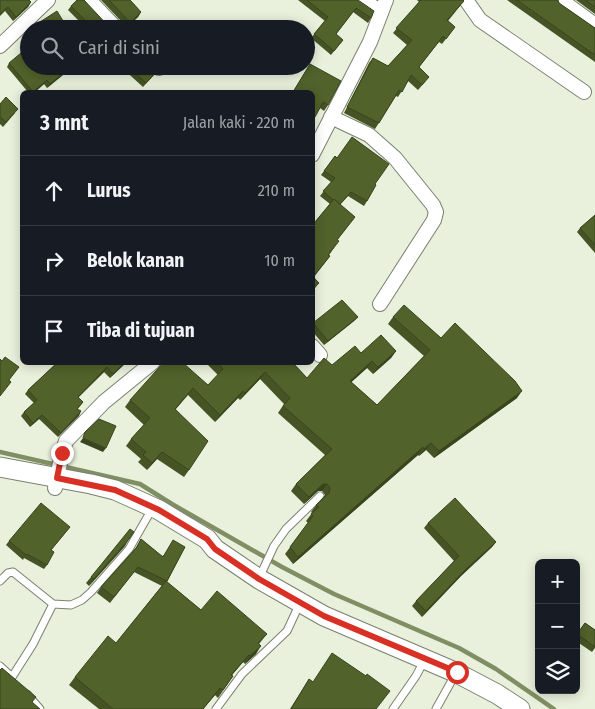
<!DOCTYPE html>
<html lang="id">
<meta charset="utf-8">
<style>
body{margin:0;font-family:"Fira Sans Condensed",sans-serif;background:#242831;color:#f1f3f6}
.controls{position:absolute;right:15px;bottom:15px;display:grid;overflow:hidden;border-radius:8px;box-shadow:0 2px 12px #0003}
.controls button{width:45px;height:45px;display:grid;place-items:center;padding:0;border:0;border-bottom:1px solid #363941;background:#171b24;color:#f1f3f6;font:25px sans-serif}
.stop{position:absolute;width:15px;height:15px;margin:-11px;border:4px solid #d93025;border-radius:50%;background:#fff}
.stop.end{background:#d93025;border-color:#fff;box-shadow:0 1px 5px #0008}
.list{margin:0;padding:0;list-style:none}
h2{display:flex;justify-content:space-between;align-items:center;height:65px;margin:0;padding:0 20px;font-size:21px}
h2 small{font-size:16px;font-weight:400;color:#9ea1a6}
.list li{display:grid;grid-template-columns:32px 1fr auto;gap:15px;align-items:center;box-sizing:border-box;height:70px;padding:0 20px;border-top:1px solid #363941}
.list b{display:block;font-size:19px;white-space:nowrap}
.list em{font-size:16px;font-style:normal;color:#9ea1a6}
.icon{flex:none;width:28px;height:28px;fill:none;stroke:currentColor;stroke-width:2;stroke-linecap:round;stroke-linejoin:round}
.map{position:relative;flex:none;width:595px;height:709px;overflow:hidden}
.search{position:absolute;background:#171b24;box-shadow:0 2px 12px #0003;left:20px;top:20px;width:295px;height:55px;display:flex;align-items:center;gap:12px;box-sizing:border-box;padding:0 18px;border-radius:28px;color:#9ea1a6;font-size:19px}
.panel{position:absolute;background:#171b24;box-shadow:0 2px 12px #0003;left:20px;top:90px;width:295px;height:275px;border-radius:8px}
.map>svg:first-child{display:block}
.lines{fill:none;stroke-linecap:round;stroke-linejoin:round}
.stream{stroke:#808f63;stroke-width:4.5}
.service-casing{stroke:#7a816f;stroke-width:9}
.minor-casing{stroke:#7a816f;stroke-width:16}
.secondary-casing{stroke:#7a816f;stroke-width:21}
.service{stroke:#fff;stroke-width:7}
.minor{stroke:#fff;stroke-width:14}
.secondary{stroke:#fff;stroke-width:19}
.wall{fill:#465425}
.shaded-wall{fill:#39451e}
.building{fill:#51622b;stroke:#39451e}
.route{stroke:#d93025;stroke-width:6}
</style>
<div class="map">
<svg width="595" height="709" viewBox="0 0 595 709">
<rect width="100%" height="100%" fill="#e9f0dc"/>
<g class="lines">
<!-- stream -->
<path class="stream" d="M0 452 140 484 172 504 282 567 334 594 459 648 496 669 554 709"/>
<defs>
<g id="service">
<path d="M259 578 274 546 286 529 320 496"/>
<path d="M0 581 8 573 13 572 53 604 71 605 82 600 91 592 129 549 152 509"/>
<path d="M0 666 12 677 33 644 53 604"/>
<path d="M27 694 40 709"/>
<path d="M216 709 242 674 287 631 300 603"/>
<path d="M393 709 416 676 424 661"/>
<path d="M436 709 456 673"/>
</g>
<g id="minor">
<path d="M89 0 117 29"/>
<path d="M363 0 381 12"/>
<path d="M466 0 480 20 584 92"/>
<path d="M561 0 595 25"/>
<path d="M0 46 48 0"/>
<path d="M157 66 159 68"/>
<path d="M331 117 369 135 395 158 433 205 436 212 434 220 380 304"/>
<path d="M312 155 370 42 386 0"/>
<path d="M312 346 320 355"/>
<path d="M55 488 62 453 66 441 104 402 153 362"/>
</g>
<path id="secondary" d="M0 467 91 484 115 490 135 499 159 510 207 539 215 549 259 579 324 616 457 673 497 694 520 709"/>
</defs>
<!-- service casing -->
<use href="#service" class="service-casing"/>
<!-- minor casing -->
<use href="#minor" class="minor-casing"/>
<!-- secondary casing -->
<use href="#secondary" class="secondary-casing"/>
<!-- service -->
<use href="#service" class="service"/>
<!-- minor -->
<use href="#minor" class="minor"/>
<!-- secondary -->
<use href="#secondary" class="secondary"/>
</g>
<!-- wall -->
<g class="wall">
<path d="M0 0 31 2 28 7 13 21 5 11 0 16Z"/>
<path d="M101 0H130L141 12 138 17 126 28 123 23Z"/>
<path d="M298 0H358L371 18 368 23 353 12 336 34 343 40 331 55 311 38 325 21Z"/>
<path d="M417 0H463L460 6 448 21 455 27 442 44 439 42 419 67 425 82 418 90 408 81 398 97 396 96 375 129 344 113 369 63 373 58 388 66 407 45 393 33 419 2Z"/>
<path d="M507 0H558L559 3 595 28V62Z"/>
<path d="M576 0H595V14Z"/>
<path d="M71 6 111 29H87L68 10Z"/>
<path d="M40 22 68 29H39L37 26Z"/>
<path d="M24 57 69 70 47 88 44 84 35 92H28L7 67 9 63Z"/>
<path d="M310 64 328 105 324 111 320 108 312 121V92H293Z"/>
<path d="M120 66H153L154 75 143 87Z"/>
<path d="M0 104 15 113 3 127 0 124Z"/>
<path d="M335 156 375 184 367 201 364 206 348 196 340 205 355 217 337 240 334 248 329 255 330 256 314 277 319 283 312 292V220L315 222 330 204 320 196 331 182 321 175Z"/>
<path d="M595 215V253L577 232 580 228Z"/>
<path d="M358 317 354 321 324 345 312 331 313 323Z"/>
<path d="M393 317 441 338 517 398 434 458 426 450 419 456 418 455 293 564 285 554 308 523 306 521 312 513 311 512 316 505 325 495 322 491H318L304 504 291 491 296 484 325 455 278 413 284 404 260 379 240 400 238 398 215 422 188 395 176 409 189 470 184 477 157 459 147 470 138 462 141 459 126 446 131 439 144 425 125 407 130 400 208 385 218 375 205 362H292L307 378 332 365 361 353 396 351 391 358 373 374 367 368 351 382 377 405 424 356 388 324Z"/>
<path d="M58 362H126L110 378 104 372 78 397 83 402 77 410 81 411 58 437 39 419 30 427 21 416 24 412 34 403 25 394 28 390Z"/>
<path d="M428 523 496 542 492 547 461 576 422 617 412 606 416 601 454 561 424 528Z"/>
<path d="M70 527 51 550 47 565 44 569 24 558 23 560 6 545 9 541Z"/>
<path d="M141 539 162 556 185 547 167 582 201 610 267 634 259 644 256 654 245 664 243 662 232 675 233 676 218 698 215 695 203 709H99L69 685 75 677 116 643 162 586 134 572 110 603 97 593 101 587 135 549Z"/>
<path d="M125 546 89 586 86 583 91 577Z"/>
<path d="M585 623 595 630V648L592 652 576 641V635Z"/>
<path d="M309 679 313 682 376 709H290Z"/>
</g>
<!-- shaded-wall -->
<g class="shaded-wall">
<path d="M31 2 28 7 13 21 16 17Z"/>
<path d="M141 12 138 17 126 28 129 24Z"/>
<path d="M72 66 69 70 47 88 50 84Z"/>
<path d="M47 80 44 84 35 92H33Z"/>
<path d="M358 317 354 321 324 345 328 341Z"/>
<path d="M396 351 391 358 373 374 378 367Z"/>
<path d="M372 361 367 368 345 388 350 381Z"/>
<path d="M125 362 126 363 110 378 113 374Z"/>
<path d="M107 367 104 372 75 401 78 397Z"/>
<path d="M265 372 260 379 240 400 245 393Z"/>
<path d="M243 391 238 398 215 422 220 415Z"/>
<path d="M522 391 517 398 434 458 439 451Z"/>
<path d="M81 411 79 416 58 437 61 433Z"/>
<path d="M42 415 39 419 30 427 33 423Z"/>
<path d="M83 438 106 448 103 452 80 442Z"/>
<path d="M431 443 426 450 419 456 424 449Z"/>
<path d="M423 447 418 455 293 564 298 557Z"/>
<path d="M162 452 157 459 147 470 152 463Z"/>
<path d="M323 484H327L322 491H318L304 504 309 497Z"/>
<path d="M129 539 125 546 89 586 94 579Z"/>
<path d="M496 542 492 547 461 576 422 617 426 611 465 570Z"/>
<path d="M261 646 256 654 245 664 250 656Z"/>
<path d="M249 655 243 662 226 682 231 675Z"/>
<path d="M220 688 215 695 203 709H202Z"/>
</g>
<!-- building -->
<g class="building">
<path d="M0 0H29L31 2 16 17 8 7 0 14Z"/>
<path d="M77 0H84L111 29H94L71 6Z"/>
<path d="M109 0H130L141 12 129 24 126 18Z"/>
<path d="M307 0H358L374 11 371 18 356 8 336 34 343 40 334 51 314 34 328 17Z"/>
<path d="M421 0H463L464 1 447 20 455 27 446 39 443 36 419 67 429 77 422 85 411 75 402 92 399 90 379 123 347 107 373 58 388 66 412 40 396 28Z"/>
<path d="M517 0H558L559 3 595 28V55Z"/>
<path d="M585 0H595V7Z"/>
<path d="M57 11 68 29H44L40 22Z"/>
<path d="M21 53 24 57 29 53V66H72L50 84 47 80 33 92 9 63Z"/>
<path d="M310 64 341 81 328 105 323 102 315 117 312 116V92H293Z"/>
<path d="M127 66H153L157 71 146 83Z"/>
<path d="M6 97 18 109 6 122 0 117V104Z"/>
<path d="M352 137 389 164 375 184 376 185 367 201 351 192 340 204 334 199 333 200 323 191 335 178 324 171 335 156 337 158Z"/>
<path d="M334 199 355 217 337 240 339 241 328 255 330 256 313 277 319 283 312 290V220L315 222Z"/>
<path d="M595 215V245L580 228Z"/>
<path d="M342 300 358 317 328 341 313 323Z"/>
<path d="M404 305 441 338 455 323 515 381 522 391 439 451 431 443 424 449 423 447 298 557 290 547 313 516 311 514 319 507 316 505 329 493 330 488 327 484H323L309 497 296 484 332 449 283 406 290 398 265 372 245 393 243 391 220 415 193 388 175 409 208 441 189 470 162 452 152 463 143 455 146 452 131 439 150 418 130 400 164 362H182L208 385 223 369 217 362H292L307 378 324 358 332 365 355 346 361 353 381 335 396 351 378 367 372 361 350 381 377 405 430 350 393 317Z"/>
<path d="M5 357 19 367 9 380 11 382 0 396V359L2 361Z"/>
<path d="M58 362H125L113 374 107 367 78 397 83 402 77 409 81 411 61 433 42 415 33 423 24 412 37 400 28 390Z"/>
<path d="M99 419 116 426 106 448 83 438 85 432Z"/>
<path d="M455 498 496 542 465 570 426 611 416 601 459 556 428 523Z"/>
<path d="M41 503 70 527 51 550 54 552 47 565 27 554 26 555 9 541Z"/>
<path d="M130 529 134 532 129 539 94 579 91 577Z"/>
<path d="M141 539 163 557 173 540 185 547 167 581 138 567 114 597 101 587 137 547Z"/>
<path d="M166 581 201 610 217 591 267 634 258 643 261 646 250 656 249 655 231 675 233 676 223 690 220 688 203 709H113L75 677 108 636 116 643Z"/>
<path d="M585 623 595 630V647L577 634Z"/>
<path d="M332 653 366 676 367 674 390 691 376 709H291L309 679 313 682Z"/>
<path d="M2 668 36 697 32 702 40 709H0V670Z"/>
</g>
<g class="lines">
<!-- route -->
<path class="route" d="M62 453 57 478 115 490 135 499 159 510 207 539 215 549 259 579 324 616 457 672"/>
</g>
</svg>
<div class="controls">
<button>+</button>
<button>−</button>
<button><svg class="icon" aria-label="layers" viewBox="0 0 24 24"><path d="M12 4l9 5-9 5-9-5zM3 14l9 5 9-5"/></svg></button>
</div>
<div class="stop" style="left:457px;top:672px"></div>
<div class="stop end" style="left:62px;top:453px"></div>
<div class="search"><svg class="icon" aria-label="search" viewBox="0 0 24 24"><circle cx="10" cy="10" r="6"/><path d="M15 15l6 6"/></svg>Cari di sini</div>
<section class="panel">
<h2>3 mnt<small>Jalan kaki · 220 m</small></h2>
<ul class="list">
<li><svg class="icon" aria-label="ahead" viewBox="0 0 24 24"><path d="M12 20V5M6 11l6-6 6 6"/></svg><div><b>Lurus</b></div><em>210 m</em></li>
<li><svg class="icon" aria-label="right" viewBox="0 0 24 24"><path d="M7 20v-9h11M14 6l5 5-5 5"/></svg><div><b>Belok kanan</b></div><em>10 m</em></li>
<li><svg class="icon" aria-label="arrive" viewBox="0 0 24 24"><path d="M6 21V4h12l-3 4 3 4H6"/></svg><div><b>Tiba di tujuan</b></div></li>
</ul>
</section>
</div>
